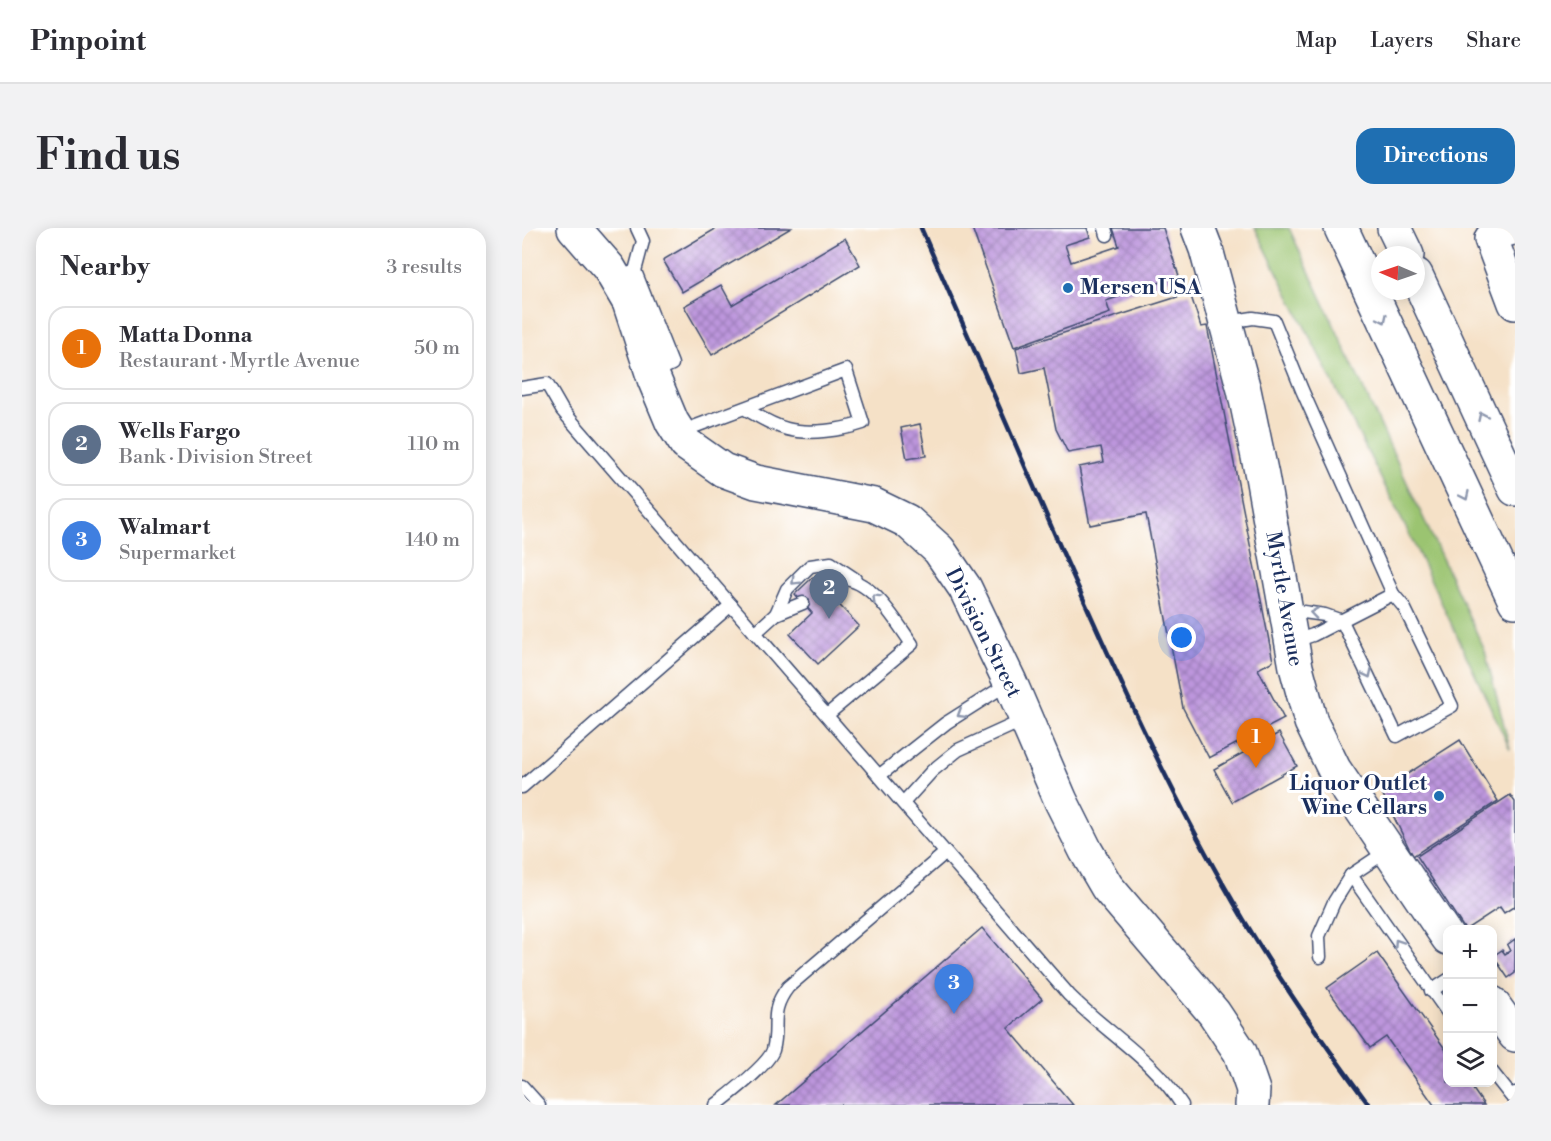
<!DOCTYPE html>
<meta charset="utf-8">
<style>
body{margin:0;font-family:"Libre Bodoni",serif;background:#f2f2f3;color:#2b2b33}
.controls{position:absolute;right:18px;bottom:18px;display:grid;overflow:hidden;border-radius:12px;box-shadow:0 3px 15px #0003}
.controls button{width:54px;height:54px;display:grid;place-items:center;padding:0;border:0;border-bottom:2px solid #e1e1e2;background:#fff;color:#2b2b33;font:30px sans-serif}
.compass{position:absolute;left:849px;top:18px;width:54px;height:54px;border-radius:50%;background:#fff;box-shadow:0 3px 15px #0003;rotate:272deg}
.you{position:absolute;left:660px;top:410px;width:21px;height:21px;margin:-15px;border:4px solid #fff;border-radius:50%;background:#1a73e8;box-shadow:0 0 0 9px #1a73e833}
.badge{display:grid;place-items:center;width:39px;height:39px;border-radius:50%;background:#1f6fb2;color:#fff;font-size:20px;font-weight:700}
.pin{position:absolute;translate:-50% -50px;filter:drop-shadow(0 2px 3px #0008)}
.pin::after{content:'';position:absolute;top:32px;width:21px;height:18px;background:inherit;clip-path:polygon(0 0,100% 0,50% 100%)}
.list{margin:0;padding:0;list-style:none}
h2{display:flex;justify-content:space-between;align-items:center;height:78px;margin:0;padding:0 24px;font-size:26px}
h2 small{font-size:20px;font-weight:400;color:#7c7c81}
.list li{display:grid;grid-template-columns:39px 1fr auto;gap:18px;align-items:center;box-sizing:border-box;height:84px;margin:0 12px 12px;padding:0 12px;border:2px solid #e1e1e2;border-radius:18px}
.list b{display:block;font-size:22px;white-space:nowrap}
.list p{margin:0;font-size:20px;white-space:nowrap;color:#7c7c81}
.list em{font-size:20px;font-style:normal;color:#7c7c81}
.icon{flex:none;width:33px;height:33px;fill:none;stroke:currentColor;stroke-width:2;stroke-linecap:round;stroke-linejoin:round}
.map{position:relative;flex:none;width:993px;height:877px;overflow:hidden;border-radius:18px}
header{display:flex;align-items:center;gap:36px;box-sizing:border-box;height:84px;padding:0 30px;background:#fff;border-bottom:2px solid #e1e1e2}
header strong{font-size:28px}
nav{display:flex;gap:33px;margin-inline-start:auto;font-size:21px}
.intro{display:flex;align-items:center;justify-content:space-between;box-sizing:border-box;height:144px;padding:0 36px}
h1{margin:0;font-size:42px}
.button{padding:15px 27px;border-radius:18px;background:#1f6fb2;color:#fff;font-size:21px;font-weight:700}
main{display:flex;gap:36px;padding:0 36px}
aside{flex:1;background:#fff;border-radius:18px;box-shadow:0 3px 15px #0003}
.map>svg:first-child{display:block}
.green{fill:#9bc471;stroke:#5b7a68;stroke-width:1.5}
.building{fill:url(#building-cross-hatch)}
.lines{fill:none;stroke-linecap:round;stroke-linejoin:round}
.lane-casing{stroke:#3c4a6e;stroke-width:15}
.street-casing{stroke:#3c4a6e;stroke-width:27}
.secondary-casing{stroke:#3c4a6e;stroke-width:36}
.primary-casing{stroke:#3c4a6e;stroke-width:36}
.highway-casing{stroke:#3c4a6e;stroke-width:36}
.lane{stroke:#fff;stroke-width:12}
.street{stroke:#fff;stroke-width:24}
.secondary{stroke:#fff;stroke-width:33}
.primary{stroke:#fff;stroke-width:33}
.highway{stroke:#fff;stroke-width:33}
.rail{stroke:#1b2f5e;stroke-width:4.5}
.oneway{stroke:#8d97ae}
.poi-dot{fill:#1f6fb2;stroke:#fff;stroke-width:2}
.labels{text-anchor:middle;dominant-baseline:central;stroke-width:6;stroke-linejoin:round;paint-order:stroke}
.poi-label{font-size:21px;font-weight:bold;fill:#1b2f5e;stroke:#fff;text-anchor:start}
.street-label{font-size:21px;fill:#1b2f5e;stroke:#fff}
</style>
<header>
<strong>Pinpoint</strong>
<nav><a>Map</a><a>Layers</a><a>Share</a></nav>
</header>
<div class="intro"><h1>Find us</h1><a class="button">Directions</a></div>
<main>
<aside>
<h2>Nearby<small>3 results</small></h2>
<ul class="list">
<li><span class="badge" style="background:#e8710a">1</span><div><b>Matta Donna</b><p>Restaurant · Myrtle Avenue</p></div><em>50 m</em></li>
<li><span class="badge" style="background:#5c6f8a">2</span><div><b>Wells Fargo</b><p>Bank · Division Street</p></div><em>110 m</em></li>
<li><span class="badge" style="background:#3f7fe0">3</span><div><b>Walmart</b><p>Supermarket</p></div><em>140 m</em></li>
</ul>
</aside>
<div class="map">
<svg width="993" height="877" viewBox="0 0 993 877">
<defs>
<pattern id="building-cross-hatch" width="8" height="8" patternUnits="userSpaceOnUse" patternTransform="scale(1.5)"><rect width="8" height="8" fill="#bd96dd"/><path d="M0 0l8 8M0 8l8-8" fill="none" stroke="#997bb6"/></pattern>
</defs>
<rect width="100%" height="100%" fill="#fff"/>
<filter id="ink" filterUnits="userSpaceOnUse"><feTurbulence type="fractalNoise" baseFrequency=".0167" numOctaves="2"/><feDisplacementMap in="SourceGraphic" scale="12" xChannelSelector="R" yChannelSelector="G"/><feConvolveMatrix kernelMatrix="1 2 1 2 8 2 1 2 1" color-interpolation-filters="sRGB"/></filter>
<filter id="wash" filterUnits="userSpaceOnUse"><feTurbulence type="fractalNoise" baseFrequency=".008" numOctaves="4" result="noise"/><feDisplacementMap in="SourceGraphic" scale="24" xChannelSelector="R" yChannelSelector="G"/><feGaussianBlur stdDeviation="1.35" result="paint"/><feColorMatrix in="noise" values="0 0 0 0 0 0 0 0 0 0 0 0 0 0 0 0 0 1.4 0 .05"/><feComposite in="paint" operator="in"/></filter>
<g filter="url(#wash)">
<rect width="100%" height="100%" fill="#f5e1c7"/>
<!-- green -->
<path class="green" d="M733 0H767L963 423 988 521 890 312Z"/>
<g id="blocks">
<!-- building -->
<g class="building">
<path d="M195 0H269L160 64 141 32Z"/>
<path d="M450 0H565L568 9 543 17 549 34 597 18 591 0H641L657 48 584 73 588 85 492 119Z"/>
<path d="M323 10 338 37 190 127 162 78 199 57 210 77Z"/>
<path d="M668 65 679 99 685 98 751 433 736 441 762 491 687 530 661 480 624 286 568 297 557 239 582 234 579 219 546 225 534 201 522 140 499 145 494 120Z"/>
<path d="M398 196 404 228 385 231 379 200Z"/>
<path d="M291 349 337 398 296 436 268 406 290 385 273 366Z"/>
<path d="M757 505 775 538 710 574 692 541Z"/>
<path d="M938 512 976 573 891 628 859 563Z"/>
<path d="M988 567 993 574V678L982 685 978 679 943 702 895 628Z"/>
<path d="M460 700 520 771 486 800 551 877H254Z"/>
<path d="M993 711V745L986 750 971 728 980 722 983 726 988 723 985 717Z"/>
<path d="M855 725 926 825V854H946L962 877H912L864 809 848 820 805 760Z"/>
</g>
</g>
</g>
<g filter="url(#ink)">
<use href="#blocks" fill-opacity="0" stroke="#3c4a6e" stroke-width="1.5"/>
<g class="lines">
<defs>
<g id="lane">
<path d="M583 0 585 7"/>
<path d="M113 43 150 136 131 145"/>
<path d="M106 46 113 43 121 13 115 0"/>
<path d="M706 94 731 90 752 93 780 162 871 366 791 407 770 414"/>
<path d="M0 160 25 156 40 182 52 196 547 767C586 806 629 829 660 877"/>
<path d="M158 204 324 142 341 195C320 202 287 207 265 201 249 197 236 188 222 180"/>
<path d="M300 359C305 356 312 351 318 351 349 349 374 394 390 416L305 487"/>
<path d="M767 382 803 387 820 393 875 508 930 478 882 379 871 366"/>
<path d="M254 386 265 361 288 338 309 335 333 351"/>
<path d="M233 405 254 386 281 375"/>
<path d="M358 547 424 495 487 455"/>
<path d="M0 559 209 377"/>
<path d="M381 575 410 543 436 522 502 492"/>
<path d="M865 623 829 647 926 785"/>
<path d="M798 729 797 708 812 674 829 647"/>
<path d="M909 763 926 752"/>
<path d="M970 844 989 868 993 865"/>
<path d="M0 858 17 877"/>
<path d="M194 877C208 866 246 837 251 822 258 796 246 785 266 759L423 625"/>
</g>
<path id="street" d="M969 11 993 4"/>
<path id="secondary" d="M52 0 87 40 107 74 132 151 150 194 164 216 201 242 234 254 352 277 385 293 417 322 443 360 488 454 539 573 564 623 585 659 692 785 718 824 731 862 730 877"/>
<g id="primary">
<path d="M676 0 684 21 722 162 740 248 774 439 789 494 812 541 926 710"/>
<path d="M970 775 993 807"/>
</g>
<g id="highway">
<path d="M819 0 993 373"/>
<path d="M872 0 885 27"/>
<path d="M969 11 993 75"/>
<path d="M894 47 993 261"/>
</g>
</defs>
<!-- lane casing -->
<use href="#lane" class="lane-casing"/>
<!-- street casing -->
<use href="#street" class="street-casing"/>
<!-- secondary casing -->
<use href="#secondary" class="secondary-casing"/>
<!-- primary casing -->
<use href="#primary" class="primary-casing"/>
<!-- highway casing -->
<use href="#highway" class="highway-casing"/>
<!-- lane -->
<use href="#lane" class="lane"/>
<!-- street -->
<use href="#street" class="street"/>
<!-- secondary -->
<use href="#secondary" class="secondary"/>
<!-- primary -->
<use href="#primary" class="primary"/>
<!-- highway -->
<use href="#highway" class="highway"/>
<!-- rail -->
<path class="rail" d="M399 0C446 107 493 215 540 323 593 442 646 562 712 675 752 745 799 812 847 877"/>
</g>
<!-- one-way arrows -->
<defs><path id="oneway-chevron" d="M-2-3.5L2.5 0L-2 3.5" fill="none" stroke-width="1.6" stroke-linecap="round" stroke-linejoin="round" transform="scale(1.5)"/></defs>
<g class="oneway">
<use href="#oneway-chevron" transform="translate(861 91) rotate(65)"/>
<use href="#oneway-chevron" transform="translate(960 188) rotate(-115)"/>
<use href="#oneway-chevron" transform="translate(943 268) rotate(65)"/>
<use href="#oneway-chevron" transform="translate(273 353) rotate(135)"/>
<use href="#oneway-chevron" transform="translate(354 370) rotate(-135)"/>
<use href="#oneway-chevron" transform="translate(792 385) rotate(-172)"/>
<use href="#oneway-chevron" transform="translate(846 446) rotate(64)"/>
<use href="#oneway-chevron" transform="translate(439 486) rotate(148)"/>
<use href="#oneway-chevron" transform="translate(876 715) rotate(-124)"/>
</g>
</g>
<!-- markers -->
<g class="poi-dot">
<circle cx="546" cy="60" r="6"/>
<circle cx="917" cy="568" r="6"/>
</g>
<g class="labels">
<!-- poi labels -->
<g class="poi-label">
<text x="558" y="60">Mersen USA</text>
<text x="905" y="556" text-anchor="end">Liquor Outlet<tspan x="905" dy="24">Wine Cellars</tspan></text>
</g>
<!-- street labels -->
<g class="street-label">
<text transform="translate(762 371) rotate(80)">Myrtle Avenue</text>
<text transform="translate(461 405) rotate(63)">Division Street</text>
</g>
</g>
</svg>
<div class="controls">
<button>+</button>
<button>−</button>
<button><svg class="icon" aria-label="layers" viewBox="0 0 24 24"><path d="M12 4l9 5-9 5-9-5zM3 14l9 5 9-5"/></svg></button>
</div>
<svg class="compass" viewBox="-18 -18 36 36"><path d="M0-13l5 13h-10z" fill="#e53935"/><path d="M0 13l5-13h-10z" fill="#7c7c81"/></svg>
<div class="you"></div>
<div class="pin badge" style="left:734px;top:540px;background:#e8710a">1</div>
<div class="pin badge" style="left:307px;top:391px;background:#5c6f8a">2</div>
<div class="pin badge" style="left:432px;top:786px;background:#3f7fe0">3</div>
</div>
</main>
